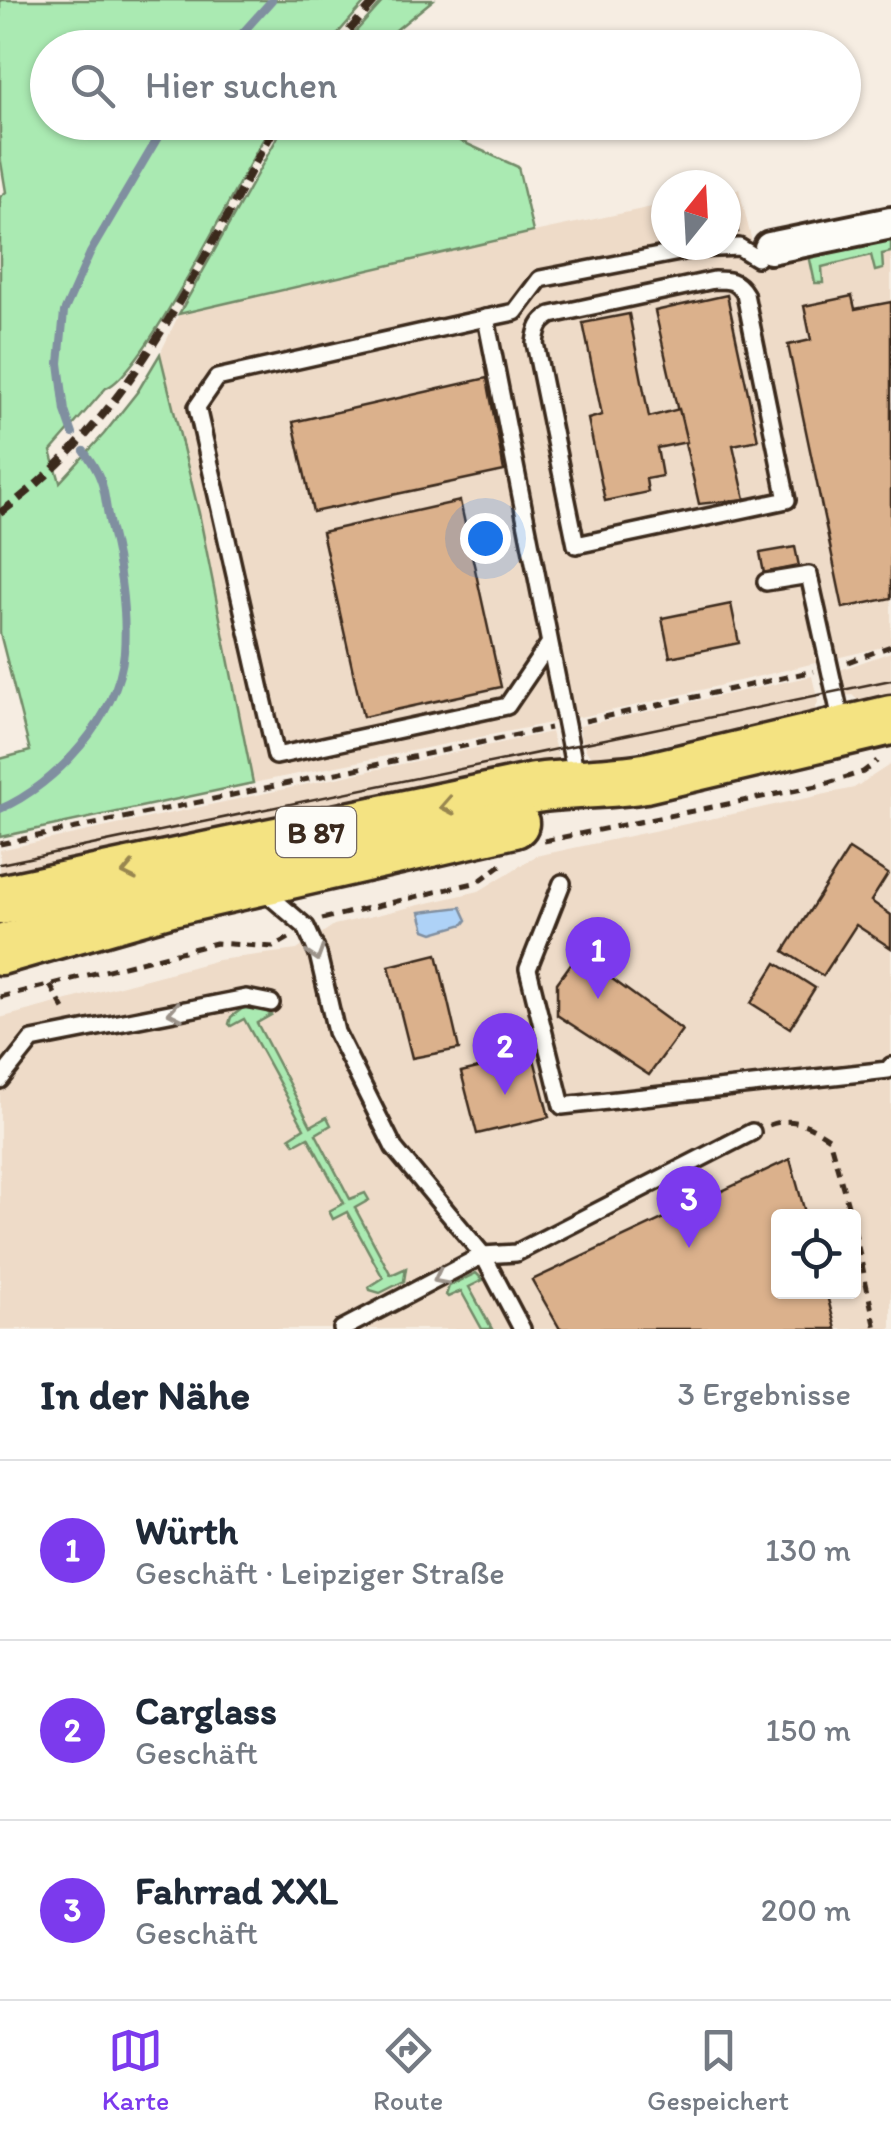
<!DOCTYPE html>
<html lang="de">
<meta charset="utf-8">
<style>
body{margin:0;font-family:Itim,sans-serif;background:#f2f2f3;color:#1f2937}
.controls{position:absolute;right:30px;bottom:30px;display:grid;overflow:hidden;border-radius:10px;box-shadow:0 2px 8px #0004}
.controls button{width:90px;height:90px;display:grid;place-items:center;padding:0;border:0;border-bottom:2px solid #e0e1e3;background:#fff;color:#1f2937;font:50px sans-serif}
.compass{position:absolute;left:651px;top:170px;width:90px;height:90px;border-radius:50%;background:#fff;box-shadow:0 2px 8px #0004;rotate:18deg}
.you{position:absolute;left:485px;top:538px;width:35px;height:35px;margin:-25px;border:8px solid #fff;border-radius:50%;background:#1a73e8;box-shadow:0 0 0 15px #1a73e833}
.badge{display:grid;place-items:center;width:65px;height:65px;border-radius:50%;background:#7c3aed;color:#fff;font-size:32px;font-weight:700}
.pin{position:absolute;translate:-50% -82px;filter:drop-shadow(0 2px 5px #0008)}
.pin::after{content:'';position:absolute;top:52px;width:35px;height:30px;background:inherit;clip-path:polygon(0 0,100% 0,50% 100%)}
.list{margin:0;padding:0;list-style:none}
h2{display:flex;justify-content:space-between;align-items:center;height:130px;margin:0;padding:0 40px;font-size:42px}
h2 small{font-size:32px;font-weight:400;color:#747a83}
.list li{display:grid;grid-template-columns:65px 1fr auto;gap:30px;align-items:center;box-sizing:border-box;height:180px;padding:0 40px;border-top:2px solid #e0e1e3}
.list b{display:block;font-size:38px;white-space:nowrap}
.list p{margin:0;font-size:32px;white-space:nowrap;color:#747a83}
.list em{font-size:32px;font-style:normal;color:#747a83}
.icon{flex:none;width:55px;height:55px;fill:none;stroke:currentColor;stroke-width:2;stroke-linecap:round;stroke-linejoin:round}
.map{position:relative;flex:none;width:891px;height:1329px;overflow:hidden}
.search{position:absolute;background:#fff;box-shadow:0 2px 8px #0004;left:30px;right:30px;top:30px;height:110px;display:flex;align-items:center;gap:25px;box-sizing:border-box;padding:0 35px;border-radius:55px;color:#747a83;font-size:38px}
.sheet{height:670px;background:#fff}
nav{display:flex;justify-content:space-around;align-items:center;box-sizing:border-box;height:140px;border-top:2px solid #e0e1e3;background:#fff;font-size:28px;color:#747a83}
nav a{display:grid;justify-items:center;gap:5px}
nav .on{color:#7c3aed}
.map>svg:first-child{display:block}
.built{fill:#eedbc8;fill-rule:evenodd}
.green{fill:#aaeab2;stroke:#728a68;stroke-width:2.5}
.water{fill:#aed2f7;stroke:#808fa0;stroke-width:2.5}
.lines{fill:none;stroke-linecap:round;stroke-linejoin:round}
.stream{stroke:#808fa0;stroke-width:8}
.building{fill:#dbb18c;stroke:#3b2a1e;stroke-width:2.5}
.lane-casing{stroke:#3b2a1e;stroke-width:22}
.street-casing{stroke:#3b2a1e;stroke-width:38}
.primary-casing{stroke:#3b2a1e;stroke-width:55}
.path{stroke:#3b2a1e;stroke-width:5;stroke-dasharray:10 8;stroke-linecap:butt}
.lane{stroke:#fdfcf7;stroke-width:15}
.street{stroke:#fdfcf7;stroke-width:30}
.primary{stroke:#f4e382;stroke-width:48}
.tram{stroke:#3b2a1e;stroke-width:2.5}
.rail{stroke:#3b2a1e;stroke-width:8;stroke-dasharray:15 8;stroke-linecap:butt}
.oneway{stroke:#988650}
.oneway2{stroke:#9c938a}
.labels{text-anchor:middle;dominant-baseline:central;stroke-width:8;stroke-linejoin:round;paint-order:stroke}
.shield{fill:#fdfcf7;stroke:#75695f;stroke-width:2.5}
.shield-label{font-size:30px;font-weight:bold;fill:#3b2a1e}
</style>
<div class="map">
<svg width="891" height="1329" viewBox="0 0 891 1329">
<rect width="100%" height="100%" fill="#f6ede2"/>
<filter id="ink" filterUnits="userSpaceOnUse"><feTurbulence type="fractalNoise" baseFrequency=".01" numOctaves="2"/><feDisplacementMap in="SourceGraphic" scale="20" xChannelSelector="R" yChannelSelector="G"/><feConvolveMatrix kernelMatrix="1 2 1 2 8 2 1 2 1" color-interpolation-filters="sRGB"/></filter>
<g filter="url(#ink)">
<!-- built -->
<g class="built">
<path d="M739 189 754 250 891 222V645L629 707 253 783 199 513 160 354 179 314 453 249 666 204V245H726V191Z"/>
<path d="M891 652V699L862 704 852 695 846 696 840 670Z"/>
<path d="M812 676 818 702 814 712 597 759 587 752 580 736V726Z"/>
<path d="M551 732 558 758 554 768 0 886V850Z"/>
<path d="M891 764V1329H0V1018L218 960 297 950 334 925 479 891 536 856 854 788ZM778 1216H854V1292H778Z"/>
</g>
<!-- green -->
<g class="green">
<path d="M0 0H367L326 47 48 48V122L273 123C244 168 145 374 106 388L51 451 60 482 104 434 138 391 160 354 199 513 253 783 0 837V759L30 751 0 633V197L6 192 0 156Z"/>
<path d="M384 0H433L375 47H342Z"/>
<path d="M286 122 421 123 518 167 533 232 179 314Z"/>
<path d="M891 231V252L882 254 883 269 875 271 871 255 822 267 823 283H815L809 255Z"/>
<path d="M243 1008H262L271 1015 257 1023 311 1126 327 1117 331 1125 316 1134 350 1199 365 1193 369 1200 355 1208 391 1275 406 1268 404 1281 380 1293 370 1290 369 1287 383 1278 347 1212 333 1219 329 1211 344 1203 308 1137 295 1144 290 1137 304 1128 244 1019 231 1026 229 1024 231 1017Z"/>
<path d="M476 1273 483 1280 469 1287 492 1329H482L461 1291 448 1297 446 1295 449 1286Z"/>
</g>
<!-- water -->
<path class="water" d="M461 907 467 920 464 924 433 933 425 930 420 912Z"/>
<g class="lines">
<!-- stream -->
<g class="stream">
<path d="M229 48 272 0"/>
<path d="M73 434 65 411 59 363 64 312 90 253 167 122"/>
<path d="M0 809C56 785 119 716 124 652 127 610 121 571 111 530 102 493 109 485 84 451"/>
</g>
</g>
<!-- building -->
<g class="building">
<path d="M734 213 738 232 726 234V215Z"/>
<path d="M727 295 758 440 733 445 745 499 699 504 655 311Z"/>
<path d="M852 296 855 309 891 302V598L843 608 788 345 811 340 804 306Z"/>
<path d="M629 314 649 417 679 409 687 442 657 448 662 476 646 479 648 492 605 501 588 419 602 415 583 323Z"/>
<path d="M487 378 504 471 313 512 293 422Z"/>
<path d="M460 501 501 687 363 717 322 532Z"/>
<path d="M795 547 799 566 764 573 760 553Z"/>
<path d="M731 604 739 643 670 657 662 618Z"/>
<path d="M849 849 888 874 871 901 891 915V948L856 925 823 976 784 951Z"/>
<path d="M437 954 459 1049 412 1058 389 966Z"/>
<path d="M578 954 682 1030 649 1075 557 1015V983Z"/>
<path d="M776 963 815 988 790 1028 751 1003Z"/>
<path d="M533 1055 549 1117 477 1134 461 1072Z"/>
<path d="M790 1159 806 1216H778V1292H826L836 1329H560L532 1280Z"/>
</g>
<g class="lines">
<defs>
<g id="lane">
<path d="M714 280C729 280 737 280 745 294L787 500 576 545 535 343C537 329 539 322 551 315Z"/>
<path d="M486 318 515 312 540 279 695 249 739 247 757 258"/>
<path d="M766 582 809 575 842 724"/>
<path d="M549 644 507 706 276 756 197 407 217 378 486 318 577 781"/>
<path d="M562 883 528 969 562 1106 888 1070 891 1066"/>
<path d="M265 892 306 927 318 954 336 1032 394 1148 483 1255 516 1253 752 1132"/>
<path d="M0 1080 32 1040 246 998 271 1003"/>
<path d="M342 1329 483 1255 522 1329"/>
</g>
<path id="street" d="M770 248 891 223"/>
<g id="primary">
<path d="M0 900 535 788C572 783 608 784 645 778L891 720"/>
<path d="M0 950 171 901 514 823"/>
</g>
</defs>
<!-- lane casing -->
<use href="#lane" class="lane-casing"/>
<!-- street casing -->
<use href="#street" class="street-casing"/>
<!-- primary casing -->
<use href="#primary" class="primary-casing"/>
<!-- path -->
<g class="path">
<path d="M848 662 891 646"/>
<path d="M585 721 814 671"/>
<path d="M544 841 822 785 863 772 877 761"/>
<path d="M0 844 550 728"/>
<path d="M322 919 478 882 501 865"/>
<path d="M50 985 66 1013"/>
<path d="M0 997 216 943 273 947 291 937"/>
<path d="M769 1125C793 1116 809 1125 829 1138L851 1216"/>
<path d="M854 1228 876 1329"/>
</g>
<!-- lane -->
<use href="#lane" class="lane"/>
<!-- street -->
<use href="#street" class="street"/>
<!-- primary -->
<use href="#primary" class="primary"/>
<!-- tram -->
<path class="tram" d="M0 864 891 680"/>
<!-- rail -->
<g class="rail">
<path d="M334 48 376 0"/>
<path d="M0 513C108 435 164 330 227 217 244 185 259 153 279 122"/>
</g>
</g>
<!-- one-way arrows -->
<defs><path id="oneway-chevron" d="M-2-3.5L2.5 0L-2 3.5" fill="none" stroke-width="1.6" stroke-linecap="round" stroke-linejoin="round" transform="scale(2.5)"/></defs>
<g class="oneway">
<use href="#oneway-chevron" transform="translate(447 806) rotate(169)"/>
<use href="#oneway-chevron" transform="translate(129 872) rotate(168)"/>
</g>
<g class="oneway2">
<use href="#oneway-chevron" transform="translate(316 954) rotate(72)"/>
<use href="#oneway-chevron" transform="translate(175 1012) rotate(169)"/>
<use href="#oneway-chevron" transform="translate(440 1278) rotate(153)"/>
</g>
</g>
<g class="labels">
<!-- shield labels -->
<rect class="shield" x="276" y="807" width="80" height="50" rx="8"/>
<g class="shield-label">
<text x="316" y="832">B 87</text>
</g>
</g>
</svg>
<div class="controls">
<button><svg class="icon" aria-label="locate" viewBox="0 0 24 24"><circle cx="12" cy="12" r="6"/><path d="M12 2v4M12 18v4M2 12h4M18 12h4"/></svg></button>
</div>
<svg class="compass" viewBox="-18 -18 36 36"><path d="M0-13l5 13h-10z" fill="#e53935"/><path d="M0 13l5-13h-10z" fill="#747a83"/></svg>
<div class="you"></div>
<div class="pin badge" style="left:598px;top:999px">1</div>
<div class="pin badge" style="left:505px;top:1095px">2</div>
<div class="pin badge" style="left:689px;top:1248px">3</div>
<div class="search"><svg class="icon" aria-label="search" viewBox="0 0 24 24"><circle cx="10" cy="10" r="6"/><path d="M15 15l6 6"/></svg>Hier suchen</div>
</div>
<section class="sheet">
<h2>In der Nähe<small>3 Ergebnisse</small></h2>
<ul class="list">
<li><span class="badge">1</span><div><b>Würth</b><p>Geschäft · Leipziger Straße</p></div><em>130 m</em></li>
<li><span class="badge">2</span><div><b>Carglass</b><p>Geschäft</p></div><em>150 m</em></li>
<li><span class="badge">3</span><div><b>Fahrrad XXL</b><p>Geschäft</p></div><em>200 m</em></li>
</ul>
</section>
<nav>
<a class="on"><svg class="icon" aria-label="map" viewBox="0 0 24 24"><path d="M3 6l6-2 6 2 6-2v14l-6 2-6-2-6 2zM9 4v14M15 6v14"/></svg>Karte</a>
<a><svg class="icon" aria-label="directions" viewBox="0 0 24 24"><path d="M12 3l9 9-9 9-9-9zM9 14v-3h6M13 9l2 2-2 2"/></svg>Route</a>
<a><svg class="icon" aria-label="saved" viewBox="0 0 24 24"><path d="M7 4h10v16l-5-4-5 4z"/></svg>Gespeichert</a>
</nav>
